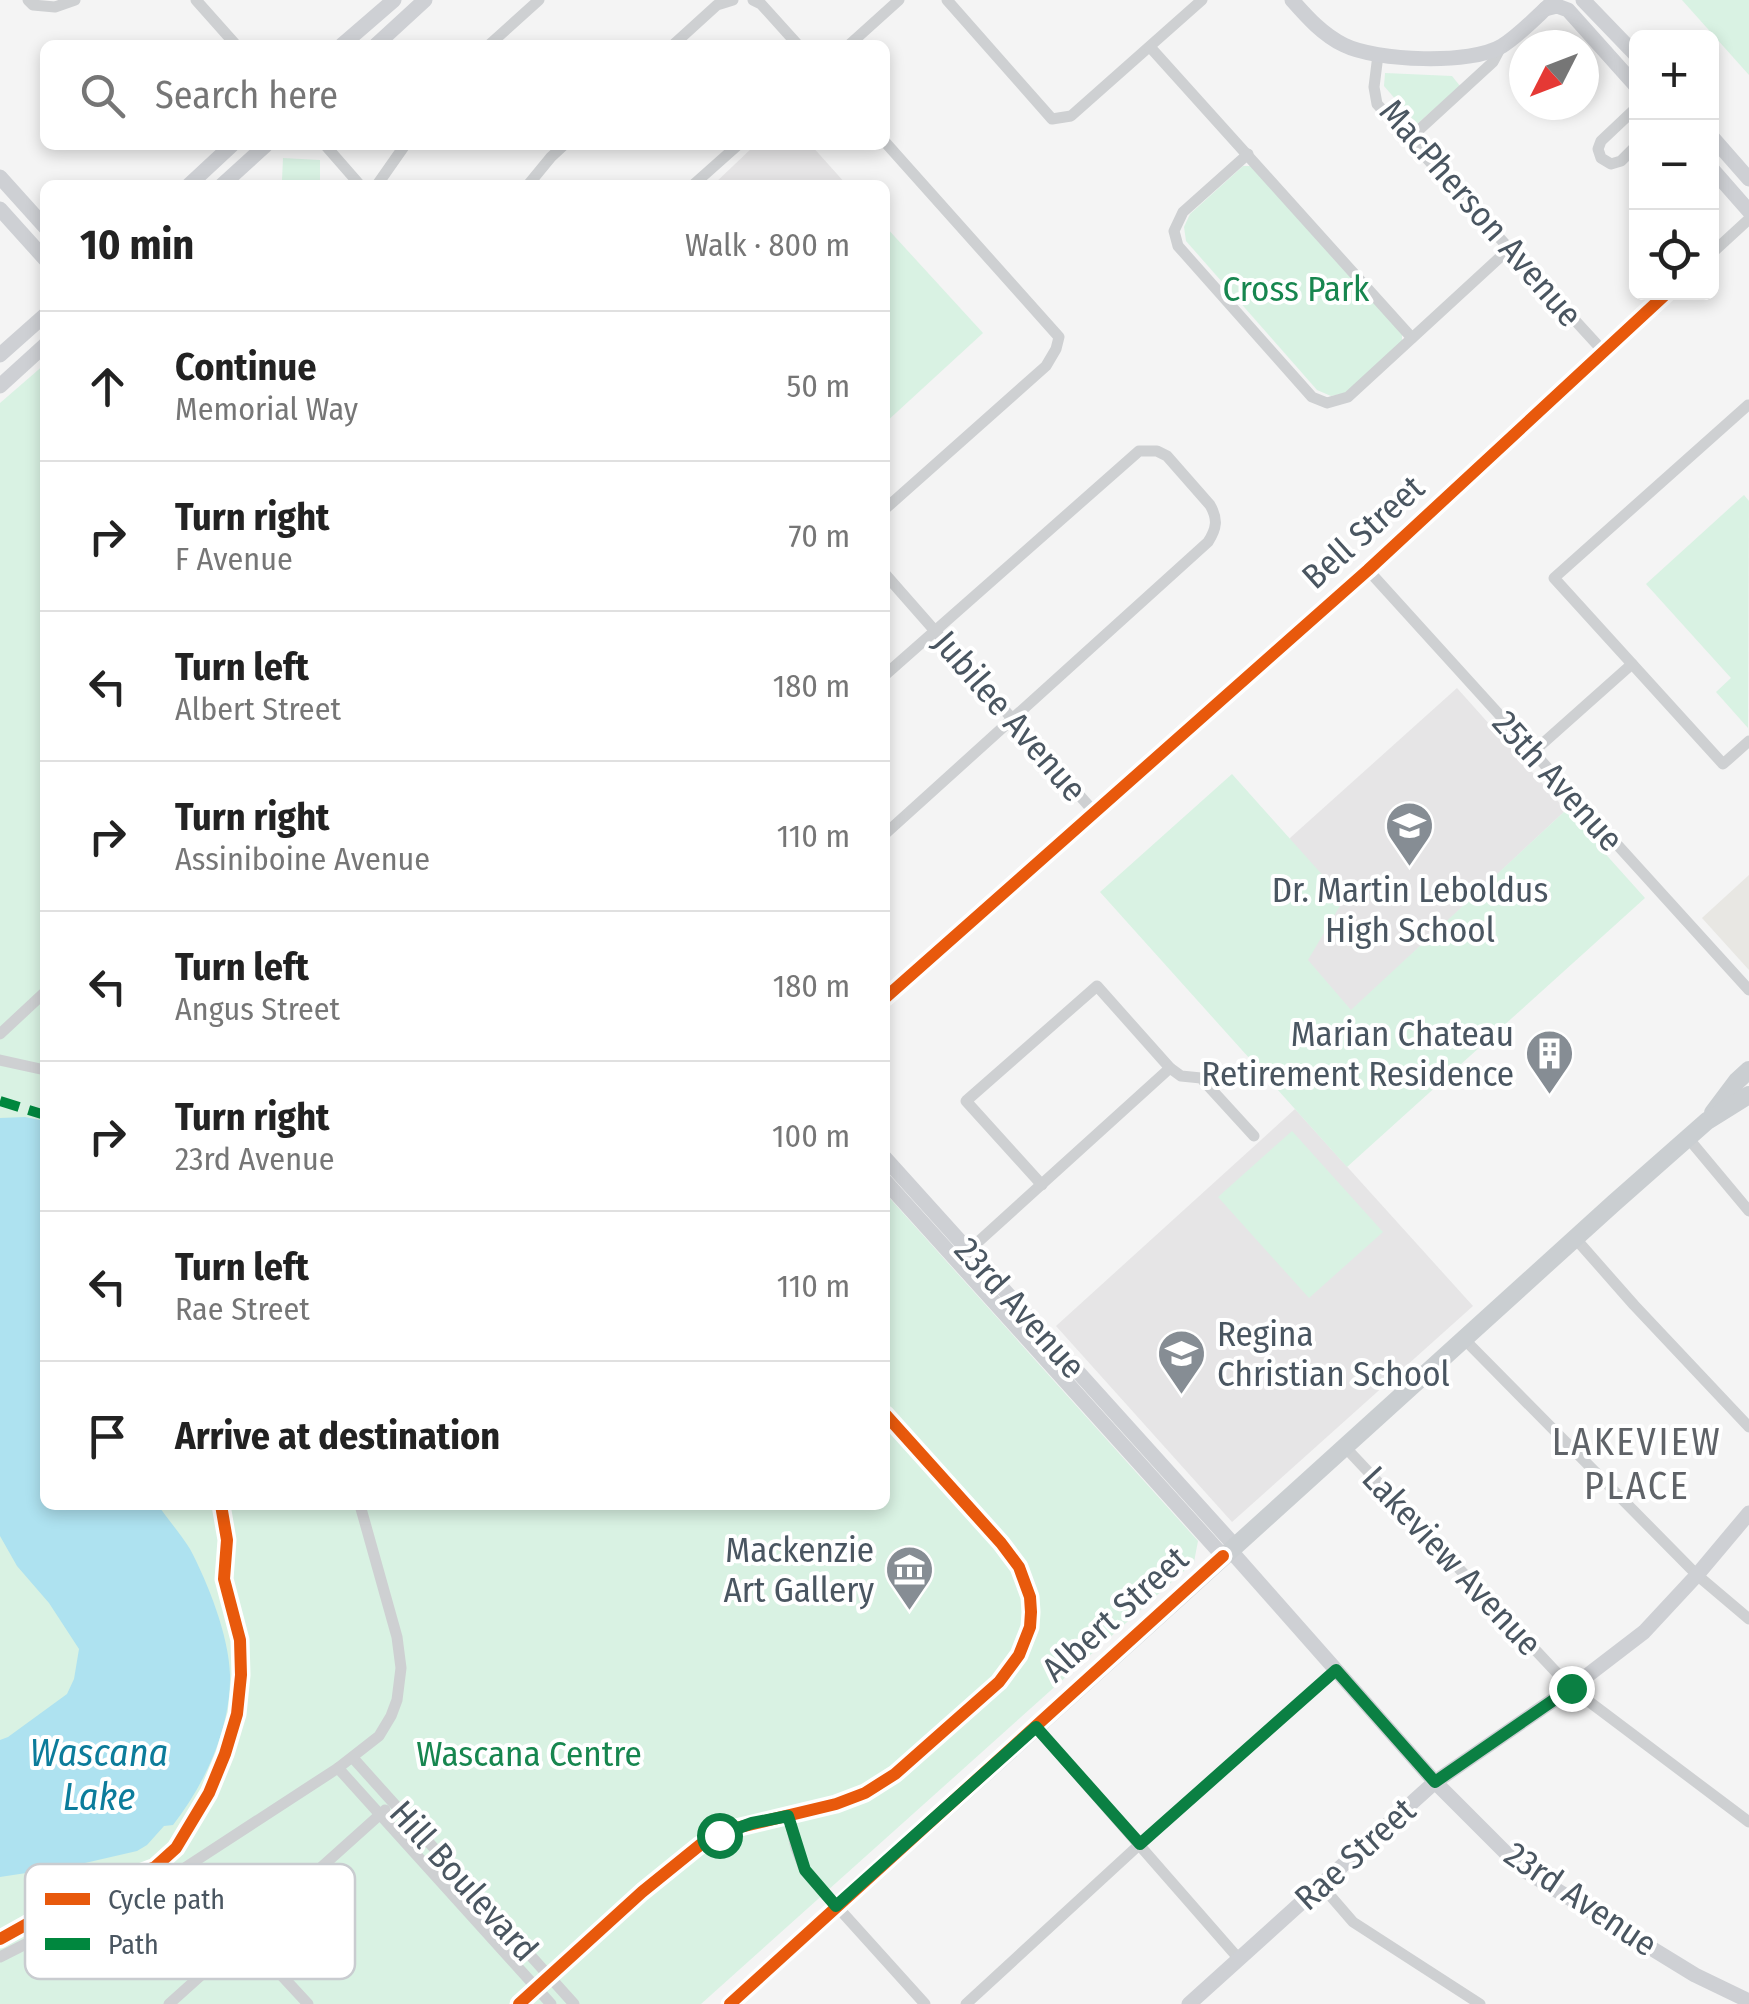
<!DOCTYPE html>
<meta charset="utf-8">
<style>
body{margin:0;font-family:"Fira Sans Condensed",sans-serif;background:#f6f6f6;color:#222}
.controls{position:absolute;right:30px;top:30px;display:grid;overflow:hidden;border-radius:15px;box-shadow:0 5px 15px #0003}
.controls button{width:90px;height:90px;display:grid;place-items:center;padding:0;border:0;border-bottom:2px solid #e0e0e0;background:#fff;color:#222;font:50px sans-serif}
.compass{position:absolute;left:1509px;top:30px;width:90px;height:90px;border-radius:50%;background:#fff;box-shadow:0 5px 15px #0003;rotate:228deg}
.stop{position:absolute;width:30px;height:30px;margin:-22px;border:8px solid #0b8043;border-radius:50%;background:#fff}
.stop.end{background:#0b8043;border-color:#fff;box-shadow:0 2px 10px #0008}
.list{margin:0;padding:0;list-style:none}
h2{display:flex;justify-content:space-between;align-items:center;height:130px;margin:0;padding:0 40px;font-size:42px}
h2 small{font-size:32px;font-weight:400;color:#767676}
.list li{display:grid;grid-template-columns:65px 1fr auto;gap:30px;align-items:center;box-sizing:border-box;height:150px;padding:0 40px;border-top:2px solid #e0e0e0}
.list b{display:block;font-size:38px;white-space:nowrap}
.list p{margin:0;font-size:32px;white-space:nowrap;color:#767676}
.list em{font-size:32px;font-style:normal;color:#767676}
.icon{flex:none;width:55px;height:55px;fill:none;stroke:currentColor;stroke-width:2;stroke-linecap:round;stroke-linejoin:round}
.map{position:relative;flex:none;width:1749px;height:2004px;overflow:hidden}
.search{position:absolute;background:#fff;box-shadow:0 5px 15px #0003;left:40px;top:40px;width:850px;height:110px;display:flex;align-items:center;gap:25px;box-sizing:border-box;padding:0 35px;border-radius:15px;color:#767676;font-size:38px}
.panel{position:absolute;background:#fff;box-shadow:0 5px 15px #0003;left:40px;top:180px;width:850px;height:1330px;border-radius:15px}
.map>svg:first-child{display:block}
.commercial{fill:#e8e7e3}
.education{fill:#e6e5e6}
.green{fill:#d9f2e3}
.water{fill:#aee2f0}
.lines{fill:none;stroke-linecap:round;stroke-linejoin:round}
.street{stroke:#ced0d2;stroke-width:11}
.secondary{stroke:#ced0d4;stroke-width:15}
.primary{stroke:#caced1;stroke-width:18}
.quiet{stroke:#00873e;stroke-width:10;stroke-dasharray:20 10;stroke-linecap:butt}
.cycleway-casing{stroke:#fff;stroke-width:19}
.cycleway{stroke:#e8590c;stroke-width:12}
.route{stroke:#0b8043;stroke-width:12}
.labels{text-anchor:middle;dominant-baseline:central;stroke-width:8;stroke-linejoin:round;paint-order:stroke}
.street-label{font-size:35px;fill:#4a5661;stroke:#fff}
.park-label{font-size:35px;fill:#17864f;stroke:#fff}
.poi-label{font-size:35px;fill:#4a5661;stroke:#fff;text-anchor:end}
.neighbourhood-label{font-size:38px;letter-spacing:2.5px;fill:#5f6368;stroke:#fff}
.water-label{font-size:38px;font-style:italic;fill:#0c7c9b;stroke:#fff}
.key{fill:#fff;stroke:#c9ccd0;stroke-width:2.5}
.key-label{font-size:28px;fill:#4a5661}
</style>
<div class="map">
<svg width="1749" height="2004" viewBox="0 0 1749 2004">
<rect width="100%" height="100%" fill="#f4f4f4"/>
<!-- commercial -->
<path class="commercial" d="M1749 875V970L1702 918Z"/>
<!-- education -->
<g class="education">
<path d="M755 145H811L846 184 713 185Z"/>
<path d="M1457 688 1566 810 1351 1011 1307 960 1290 838Z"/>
<path d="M1295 1109 1473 1306 1232 1522 1056 1326Z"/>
</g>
<!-- green -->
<g class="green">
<path d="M1682 0H1749V75Z"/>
<path d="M1385 73 1452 76 1460 86 1417 124 1384 86Z"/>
<path d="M283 158 320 160V181L282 180Z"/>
<path d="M1243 166H1253L1402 331V343L1345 393 1331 396 1317 390 1186 241 1184 227 1190 214Z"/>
<path d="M885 226 983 333 885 423Z"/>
<path d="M45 364V1505H885V1193L1198 1541 1194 1562 701 2004H0V403Z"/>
<path d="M1744 495 1749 501 1748 728 1716 692 1731 678 1646 584Z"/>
<path d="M1232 774 1344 899 1308 960 1351 1010 1566 810 1645 898 1347 1167 1100 892Z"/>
<path d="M1292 1131 1383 1232 1309 1298 1218 1197Z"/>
</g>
<!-- water -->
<path class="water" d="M25 1117 45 1121V1505H158C168 1520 181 1534 190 1549 208 1583 229 1636 230 1675 231 1728 205 1784 173 1825L164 1826 147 1845 137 1851 72 1866 0 1877V1740L8 1737 67 1694 74 1679 79 1649 49 1603 17 1566 0 1536V1118Z"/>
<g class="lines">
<!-- street -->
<g class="street">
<path d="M28 0 33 5 55 7 75 0"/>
<path d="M196 0 236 45"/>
<path d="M753 0 761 4 798 45"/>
<path d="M947 0 1052 119 1071 116 1202 0"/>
<path d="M489 45 539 0"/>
<path d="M673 45 717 5 733 0"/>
<path d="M849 45 899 0"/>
<path d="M1150 47 1412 338"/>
<path d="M1378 55 1374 87 1377 104 1603 351"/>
<path d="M1636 108 1601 141 1598 149 1601 158 1611 164 1621 161 1636 146"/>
<path d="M1409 139 1493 62 1501 47"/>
<path d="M885 142 1059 337 1056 349 1046 366 885 509"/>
<path d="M325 145 360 185"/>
<path d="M1248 154 1183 212 1174 231 1178 246 1312 397 1327 403 1348 397 1509 249"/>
<path d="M377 185 405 145"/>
<path d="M528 185 551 157 564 145"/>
<path d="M693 185 738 145"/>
<path d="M1712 253 1749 219"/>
<path d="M1749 406 1748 405 1554 578 1723 764 1749 741"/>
<path d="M1368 570 1749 990"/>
<path d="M885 574 1095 813"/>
<path d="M885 675 1139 451H1157L1167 456 1210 505C1218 519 1217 528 1208 542L885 834"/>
<path d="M1532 753 1632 664"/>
<path d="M885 998 1368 570 1668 292"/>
<path d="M0 1034 45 992"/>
<path d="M0 1060 45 1070"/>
<path d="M1688 1138 1749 1211"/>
<path d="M1042 1185 966 1101 1097 986 1170 1068 1181 1076 1201 1078 1254 1136"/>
<path d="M1575 1238 1634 1305 1749 1427"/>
<path d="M957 1261 1170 1068"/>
<path d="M1463 1338 1697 1575 1749 1619"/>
<path d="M1345 1447 1571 1688 1749 1822"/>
<path d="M1036 1727 1239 1959"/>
<path d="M353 1758 574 2004"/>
<path d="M338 1768 551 2004"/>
<path d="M789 1816 796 1848 805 1871 925 2004"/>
<path d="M183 1869 308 2004"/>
<path d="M1321 1885 1353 1922 1480 2004"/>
<path d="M0 1957 99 1907 183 1869 338 1768 379 1736 391 1716 397 1700 401 1668 397 1637 360 1505"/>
<path d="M169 2004 385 1810"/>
<path d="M519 2004 642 1892 700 1845 736 1828 836 1804 865 1793 895 1774 999 1682 1019 1655 1030 1627 1031 1612 1030 1597 1019 1567 1001 1543 885 1414"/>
<path d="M966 2004 1140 1844 1336 1670"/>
</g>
<!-- secondary -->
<g class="secondary">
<path d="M1292 0C1307 17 1323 35 1344 45 1376 61 1471 65 1502 46 1521 34 1538 15 1555 0"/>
<path d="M1583 0 1636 55"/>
<path d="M1545 9 1557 6 1568 10 1636 86"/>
<path d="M342 45 394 0"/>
<path d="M376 45 425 0"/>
<path d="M1712 137 1749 179"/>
<path d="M1712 169 1749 211"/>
<path d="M0 177 45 227"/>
<path d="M189 185 232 145"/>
<path d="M222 185 266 145"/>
<path d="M0 209 45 259"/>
<path d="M0 355 45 315"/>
<path d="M0 386 45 345"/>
<path d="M885 1158 1235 1546"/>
<path d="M885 1181 1223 1556"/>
<path d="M1230 1550 1435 1782 1522 1869 1695 1975 1749 2001"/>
<path d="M1189 2004 1435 1782 1571 1688 1644 1632 1697 1575 1749 1513"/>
</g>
<!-- primary -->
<g class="primary">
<path d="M1713 1113 1737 1081 1749 1070"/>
<path d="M730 2004 1614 1203 1707 1121 1749 1095"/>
</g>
<!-- quiet -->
<path class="quiet" d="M0 1101 45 1115"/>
<defs>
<g id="cycleway">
<path d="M885 998 1368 570 1668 292"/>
<path d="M0 1939 27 1924 59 1912 116 1882 155 1867 176 1848 209 1793 225 1754 237 1714 241 1675 240 1640 224 1579 227 1540 221 1505"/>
<path d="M519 2004 642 1892 700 1845 736 1828 836 1804 865 1793 895 1774 999 1682 1019 1655 1030 1627 1031 1612 1030 1597 1019 1567 1001 1543 885 1414"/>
<path d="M730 2004 1223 1556"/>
</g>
</defs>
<!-- cycleway casing -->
<use href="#cycleway" class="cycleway-casing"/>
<!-- cycleway -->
<use href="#cycleway" class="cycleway"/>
</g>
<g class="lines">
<!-- route -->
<path class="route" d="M719 1835 752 1823 788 1816 805 1870 836 1906 1036 1727 1140 1844 1336 1670 1435 1782 1571 1688"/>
</g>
<!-- icons -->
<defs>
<symbol id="school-pin" viewBox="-11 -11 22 30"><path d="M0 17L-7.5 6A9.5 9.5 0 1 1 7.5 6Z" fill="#868d94" stroke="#fff"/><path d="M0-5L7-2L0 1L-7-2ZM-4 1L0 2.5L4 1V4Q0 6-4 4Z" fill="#fff"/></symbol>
<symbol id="building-pin" viewBox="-11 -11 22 30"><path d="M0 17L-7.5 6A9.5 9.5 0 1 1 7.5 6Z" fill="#868d94" stroke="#fff"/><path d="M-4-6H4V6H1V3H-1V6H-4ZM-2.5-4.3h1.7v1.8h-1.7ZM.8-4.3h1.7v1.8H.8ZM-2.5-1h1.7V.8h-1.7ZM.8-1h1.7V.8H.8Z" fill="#fff"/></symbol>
<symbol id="museum-pin" viewBox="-11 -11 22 30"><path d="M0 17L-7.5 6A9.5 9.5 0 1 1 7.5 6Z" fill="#868d94" stroke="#fff"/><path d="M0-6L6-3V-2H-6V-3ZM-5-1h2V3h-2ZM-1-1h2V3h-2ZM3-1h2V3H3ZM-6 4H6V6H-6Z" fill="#fff"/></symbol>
</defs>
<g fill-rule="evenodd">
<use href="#school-pin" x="1382" y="798" width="55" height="75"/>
<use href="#building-pin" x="1522" y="1026" width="55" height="75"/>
<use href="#school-pin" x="1154" y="1326" width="55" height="75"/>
<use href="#museum-pin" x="882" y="1542" width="55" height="75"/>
</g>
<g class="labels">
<!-- street labels -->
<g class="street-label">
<text transform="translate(1481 213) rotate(49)">MacPherson Avenue</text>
<text transform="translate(1363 532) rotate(-42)">Bell Street</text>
<text transform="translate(1010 716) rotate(49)">Jubilee Avenue</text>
<text transform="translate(1558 781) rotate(48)">25th Avenue</text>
<text transform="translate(1020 1308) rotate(48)">23rd Avenue</text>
<text transform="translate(1452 1561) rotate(47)">Lakeview Avenue</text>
<text transform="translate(1115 1614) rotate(-42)">Albert Street</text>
<text transform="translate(1355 1854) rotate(-42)">Rae Street</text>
<text transform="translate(464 1881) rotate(48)">Hill Boulevard</text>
<text transform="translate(1581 1899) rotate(34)">23rd Avenue</text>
</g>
<!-- park labels -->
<g class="park-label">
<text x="1296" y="289">Cross Park</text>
<text x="529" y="1754">Wascana Centre</text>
</g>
<!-- poi labels -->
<g class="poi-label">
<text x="1410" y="890" text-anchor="middle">Dr. Martin Leboldus<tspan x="1410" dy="40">High School</tspan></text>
<text x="1514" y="1034">Marian Chateau<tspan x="1514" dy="40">Retirement Residence</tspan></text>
<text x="1217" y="1334" text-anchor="start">Regina<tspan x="1217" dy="40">Christian School</tspan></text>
<text x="874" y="1550">Mackenzie<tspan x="874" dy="40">Art Gallery</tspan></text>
</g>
<!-- neighbourhood labels -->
<g class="neighbourhood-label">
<text x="1637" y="1442">LAKEVIEW<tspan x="1637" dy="44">PLACE</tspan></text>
</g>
<!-- water labels -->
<g class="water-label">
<text x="99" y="1753">Wascana<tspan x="99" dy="44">Lake</tspan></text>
</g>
</g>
<!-- legend -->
<rect x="25" y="1864" width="330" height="115" rx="15" class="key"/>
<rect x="45" y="1893" width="45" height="12" fill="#e8590c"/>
<rect x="45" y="1938" width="45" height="12" fill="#00873e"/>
<g class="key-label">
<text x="108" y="1909">Cycle path</text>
<text x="108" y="1954">Path</text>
</g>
</svg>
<div class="controls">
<button>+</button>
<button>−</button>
<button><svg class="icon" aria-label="locate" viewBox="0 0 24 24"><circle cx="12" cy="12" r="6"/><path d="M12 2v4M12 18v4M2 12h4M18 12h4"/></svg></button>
</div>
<svg class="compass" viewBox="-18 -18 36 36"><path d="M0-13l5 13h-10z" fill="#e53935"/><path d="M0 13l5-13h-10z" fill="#767676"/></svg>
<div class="stop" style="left:719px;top:1835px"></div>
<div class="stop end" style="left:1571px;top:1688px"></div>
<div class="search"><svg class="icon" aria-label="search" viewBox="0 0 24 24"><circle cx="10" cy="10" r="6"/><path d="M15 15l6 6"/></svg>Search here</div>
<section class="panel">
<h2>10 min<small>Walk · 800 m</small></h2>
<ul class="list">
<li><svg class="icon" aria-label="ahead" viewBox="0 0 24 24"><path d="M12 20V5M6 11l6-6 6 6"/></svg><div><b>Continue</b><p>Memorial Way</p></div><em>50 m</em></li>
<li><svg class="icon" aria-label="right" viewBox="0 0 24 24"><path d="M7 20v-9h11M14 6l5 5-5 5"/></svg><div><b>Turn right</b><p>F Avenue</p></div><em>70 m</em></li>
<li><svg class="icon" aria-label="left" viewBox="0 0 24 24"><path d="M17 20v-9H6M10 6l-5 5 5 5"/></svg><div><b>Turn left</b><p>Albert Street</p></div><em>180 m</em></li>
<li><svg class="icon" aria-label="right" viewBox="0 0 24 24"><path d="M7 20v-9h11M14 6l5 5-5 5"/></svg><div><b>Turn right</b><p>Assiniboine Avenue</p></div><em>110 m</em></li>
<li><svg class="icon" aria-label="left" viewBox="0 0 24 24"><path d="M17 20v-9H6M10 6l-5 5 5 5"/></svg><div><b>Turn left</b><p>Angus Street</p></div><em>180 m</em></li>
<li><svg class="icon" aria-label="right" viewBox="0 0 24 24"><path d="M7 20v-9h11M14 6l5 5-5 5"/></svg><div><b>Turn right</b><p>23rd Avenue</p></div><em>100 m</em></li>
<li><svg class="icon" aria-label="left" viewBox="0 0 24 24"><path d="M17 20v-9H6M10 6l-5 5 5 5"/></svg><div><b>Turn left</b><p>Rae Street</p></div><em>110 m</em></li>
<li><svg class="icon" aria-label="arrive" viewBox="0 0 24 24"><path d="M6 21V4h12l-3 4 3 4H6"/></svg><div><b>Arrive at destination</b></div></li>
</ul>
</section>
</div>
